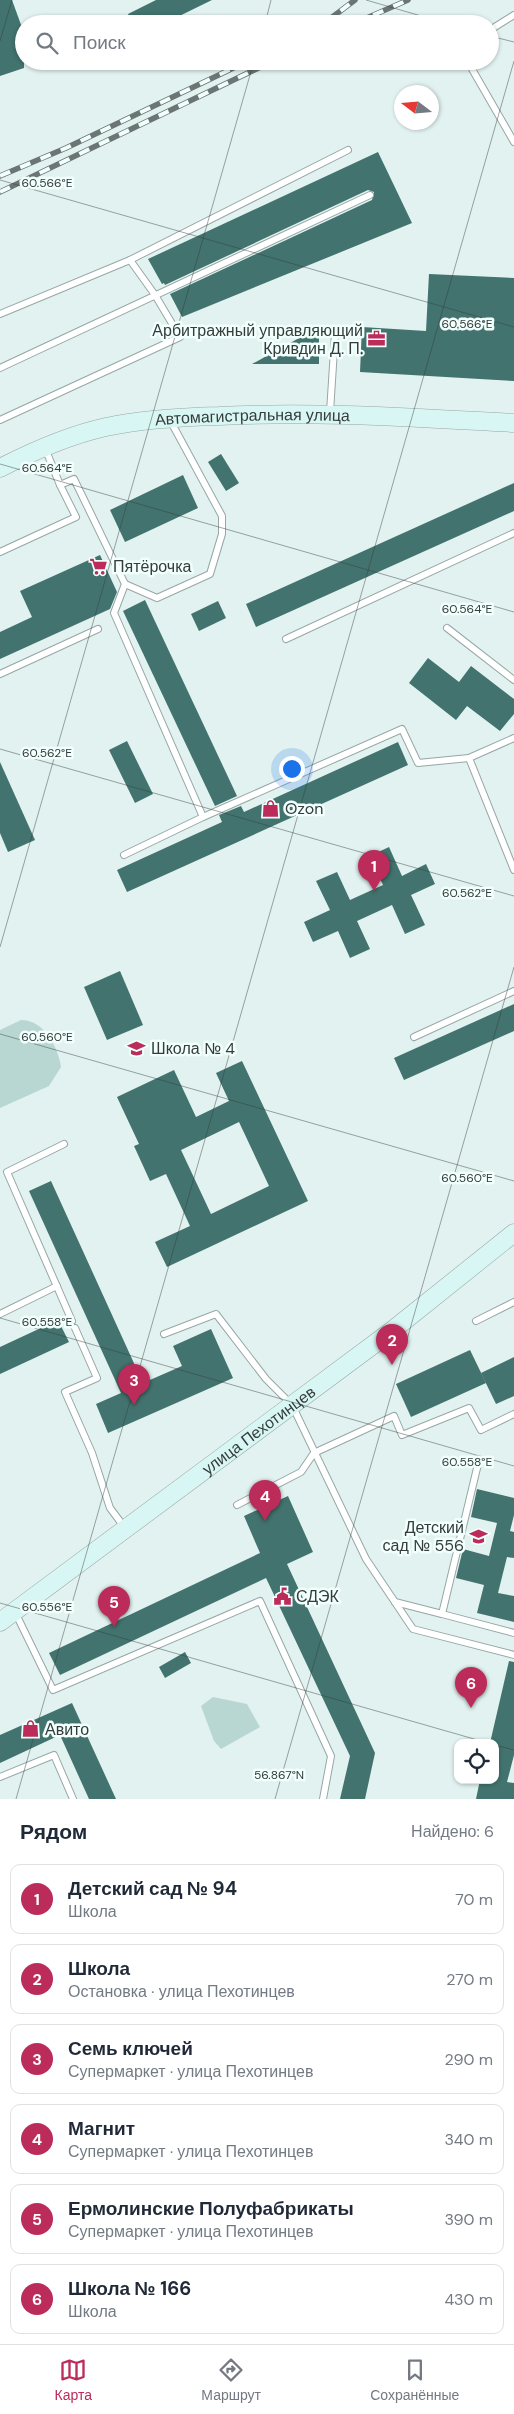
<!DOCTYPE html>
<html lang="ru">
<meta charset="utf-8">
<style>
body{margin:0;font-family:"DM Sans",sans-serif;background:#f2f2f3;color:#1f2937}
.controls{position:absolute;right:15px;bottom:15px;display:grid;overflow:hidden;border-radius:10px;box-shadow:0 1px 4px #0004}
.controls button{width:45px;height:45px;display:grid;place-items:center;padding:0;border:0;border-bottom:1px solid #e0e1e3;background:#fff;color:#1f2937;font:25px sans-serif}
.compass{position:absolute;left:394px;top:85px;width:45px;height:45px;border-radius:50%;background:#fff;box-shadow:0 1px 4px #0004;rotate:286deg}
.you{position:absolute;left:291px;top:768px;width:18px;height:18px;margin:-12px;border:4px solid #fff;border-radius:50%;background:#1a73e8;box-shadow:0 0 0 8px #1a73e833}
.badge{display:grid;place-items:center;width:32px;height:32px;border-radius:50%;background:#bb2c5a;color:#fff;font-size:16px;font-weight:700}
.pin{position:absolute;translate:-50% -41px;filter:drop-shadow(0 1px 2px #0008)}
.pin::after{content:'';position:absolute;top:26px;width:18px;height:15px;background:inherit;clip-path:polygon(0 0,100% 0,50% 100%)}
.list{margin:0;padding:0;list-style:none}
h2{display:flex;justify-content:space-between;align-items:center;height:65px;margin:0;padding:0 20px;font-size:21px}
h2 small{font-size:16px;font-weight:400;color:#747a83}
.list li{display:grid;grid-template-columns:32px 1fr auto;gap:15px;align-items:center;box-sizing:border-box;height:70px;margin:0 10px 10px;padding:0 10px;border:1px solid #e0e1e3;border-radius:10px}
.list b{display:block;font-size:19px;white-space:nowrap}
.list p{margin:0;font-size:16px;white-space:nowrap;color:#747a83}
.list em{font-size:16px;font-style:normal;color:#747a83}
.icon{flex:none;width:28px;height:28px;fill:none;stroke:currentColor;stroke-width:2;stroke-linecap:round;stroke-linejoin:round}
.map{position:relative;flex:none;width:514px;height:1799px;overflow:hidden}
.search{position:absolute;background:#fff;box-shadow:0 1px 4px #0004;left:15px;right:15px;top:15px;height:55px;display:flex;align-items:center;gap:12px;box-sizing:border-box;padding:0 18px;border-radius:28px;color:#747a83;font-size:19px}
.sheet{height:545px;background:#fff}
nav{display:flex;justify-content:space-around;align-items:center;box-sizing:border-box;height:70px;border-top:1px solid #e0e1e3;background:#fff;font-size:14px;color:#747a83}
nav a{display:grid;justify-items:center;gap:2px}
nav .on{color:#bb2c5a}
.map>svg:first-child{display:block}
.green{fill:#b8d7d3}
.building{fill:#42736e;fill-rule:evenodd}
.lines{fill:none;stroke-linecap:round;stroke-linejoin:round}
.lane-casing{stroke:#97a7a5;stroke-width:8}
.secondary-casing{stroke:#97a7a5;stroke-width:19}
.lane{stroke:#fff;stroke-width:6}
.secondary{stroke:#d8f7f4;stroke-width:18}
.rail-casing{stroke:#6b7574;stroke-width:5.5}
.rail{stroke:#f1fffd;stroke-width:4;stroke-dasharray:11;stroke-linecap:butt}
.ticks{fill:none;stroke:#353c3b;stroke-width:1;stroke-opacity:0.45}
.labels{text-anchor:middle;dominant-baseline:central;stroke-width:5;stroke-linejoin:round;paint-order:stroke}
.poi-label{font-size:16px;fill:#353c3b;stroke:#f1fffd;text-anchor:start}
.street-label{font-size:16px;fill:#353c3b;stroke:#f1fffd}
.ticks-label{font-size:12px;text-anchor:middle;fill:#353c3b;stroke:#f1fffd;stroke-width:5;stroke-linejoin:round;paint-order:stroke}
</style>
<div class="map">
<svg width="514" height="1799" viewBox="0 0 514 1799">
<rect width="100%" height="100%" fill="#e1f2f0"/>
<!-- green -->
<g class="green">
<path d="M21 1020C44 1020 58 1047 61 1067L49 1086 0 1108V1030Z"/>
<path d="M213 1697 247 1704 260 1727 221 1749 214 1741 201 1706Z"/>
</g>
<!-- building -->
<g class="building">
<path d="M0 0H12L24 33V68L0 76Z"/>
<path d="M156 0H212L163 24H133L128 14Z"/>
<path d="M378 152 412 223 182 317 170 294 372 200 374 192 368 190 165 285 164 283 162 284 148 259Z"/>
<path d="M429 274 514 278V381L360 372 362 327 426 331Z"/>
<path d="M319 327V364H252Z"/>
<path d="M221 454 239 483 226 491 208 462Z"/>
<path d="M183 475 198 508 125 542 110 510Z"/>
<path d="M514 483V511L256 627 246 604Z"/>
<path d="M100 555 117 592 110 609 0 659V632L32 617 20 591Z"/>
<path d="M145 600 237 796 215 806 123 611Z"/>
<path d="M218 601 226 618 199 631 191 614Z"/>
<path d="M428 658 459 682 471 666 514 699V714L500 731 467 706 456 720 409 683Z"/>
<path d="M127 741 153 794 135 803 109 750Z"/>
<path d="M398 742 408 765 127 892 117 870 222 822 219 815 241 806 244 812Z"/>
<path d="M0 762 35 840 8 852 0 833Z"/>
<path d="M389 847 402 876 426 864 435 884 411 895 425 925 405 934 392 905 357 921 370 949 350 958 338 931 313 942 304 922 330 910 316 881 337 872 350 900 383 885 370 856Z"/>
<path d="M120 971 143 1025 107 1040 84 987Z"/>
<path d="M514 1004V1031L404 1080 394 1058Z"/>
<path d="M242 1061 308 1201 167 1267 155 1242 190 1226 166 1174 150 1181 134 1146 139 1144 117 1097 174 1070 196 1117 229 1101 216 1073ZM239 1122 269 1186 211 1214 181 1150Z"/>
<path d="M51 1181 143 1383 182 1366 173 1346 211 1329 233 1378 108 1433 96 1404 121 1393 29 1191Z"/>
<path d="M58 1320 69 1342 0 1374V1347Z"/>
<path d="M470 1350 486 1383 411 1417 396 1384Z"/>
<path d="M514 1357V1396L496 1404 481 1373Z"/>
<path d="M477 1489 514 1498V1515L510 1531 514 1532V1558L507 1557 498 1593 514 1596V1622L477 1613 484 1585 456 1578 463 1549 489 1556 497 1523 471 1517Z"/>
<path d="M288 1496 313 1552 287 1564 375 1753 365 1799H340L350 1756 266 1578 60 1675 49 1653 260 1553 244 1516Z"/>
<path d="M185 1652 191 1663 165 1678 159 1667Z"/>
<path d="M509 1661 514 1662V1755L507 1782 514 1783V1799H476L480 1780H495V1743H490Z"/>
<path d="M72 1703 116 1799H89L60 1735 0 1763V1735Z"/>
</g>
<g class="lines">
<defs>
<g id="lane">
<path d="M490 30 514 15"/>
<path d="M472 61V69L514 142"/>
<path d="M0 314 130 260 348 150"/>
<path d="M0 368 370 195"/>
<path d="M330 412 335 334"/>
<path d="M0 420 180 337 155 295 130 260"/>
<path d="M45 448 60 485 74 479 125 584 157 598 210 574 222 534V516L170 420"/>
<path d="M0 552 76 517 60 485"/>
<path d="M447 628 514 680"/>
<path d="M286 639 514 533"/>
<path d="M0 674 98 629"/>
<path d="M514 738 469 758 514 870"/>
<path d="M203 817 402 729 418 763 469 758"/>
<path d="M124 855 203 817 114 613 125 584"/>
<path d="M414 1037 514 991"/>
<path d="M64 1144 7 1172 72 1321"/>
<path d="M0 1314 57 1286"/>
<path d="M476 1321 514 1302"/>
<path d="M75 1328 97 1378 65 1392 92 1453 110 1508 125 1528"/>
<path d="M164 1334 216 1314 266 1379 292 1405 366 1559 413 1629 514 1655"/>
<path d="M478 1464 442 1614 514 1633"/>
<path d="M237 1505 301 1472 314 1453 394 1416 402 1435 469 1408 481 1430 514 1414"/>
<path d="M395 1602 442 1614"/>
<path d="M15 1612 53 1690 260 1601 331 1756 323 1799"/>
<path d="M0 1777 54 1755 73 1799"/>
</g>
<g id="secondary">
<path id="s1" d="M0 468C33 451 70 435 106 427 143 419 181 417 219 416 317 411 416 418 514 423"/>
<path id="s2" d="M0 1622 389 1333 514 1233"/>
</g>
</defs>
<!-- lane casing -->
<use href="#lane" class="lane-casing"/>
<!-- secondary casing -->
<use href="#secondary" class="secondary-casing"/>
<!-- lane -->
<use href="#lane" class="lane"/>
<!-- secondary -->
<use href="#secondary" class="secondary"/>
<defs>
<g id="rail">
<path d="M323 24 355 0"/>
<path d="M353 24 408 0"/>
<path d="M0 176 66 148 248 61"/>
<path d="M0 192 273 61"/>
</g>
</defs>
<!-- rail casing -->
<use href="#rail" class="rail-casing"/>
<!-- rail -->
<use href="#rail" class="rail"/>
</g>
<!-- ticks -->
<path class="ticks" d="M366 0 449 24M265 24 271 0M490 36 514 42M0 41 12 0M0 180 514 327M0 464 514 612M0 749 514 896M0 947 254 61M0 1034 514 1181M0 1318 514 1466M0 1603 488 1743M495 1745 514 1750M16 1799 514 61M275 1799 514 967"/>
<!-- icons -->
<defs>
<symbol id="office-bare" viewBox="-9 -9 18 18"><path d="M-6-3h4V-5.5h4V-3h4V5H-6ZM-1-4.5V-3h2v-1.5ZM-6 0V1H6V0Z" fill="#bb2c5a" stroke="#f1fffd" stroke-width="2.5" paint-order="stroke"/></symbol>
<symbol id="supermarket-bare" viewBox="-9 -9 18 18"><path d="M-6-5.5h2.5l.6 2H6L4.5 2H-2.5L-4.4-4H-6ZM-1.5 3.2a1.3 1.3 0 1 0 .1 0ZM3 3.2a1.3 1.3 0 1 0 .1 0Z" fill="#bb2c5a" stroke="#f1fffd" stroke-width="2.5" paint-order="stroke"/></symbol>
<symbol id="shop-bare" viewBox="-9 -9 18 18"><path d="M-5-2.5h2.3a2.7 3.5 0 0 1 5.4 0H5L5.5 6h-11ZM-1.5-2.5h3a1.5 2.3 0 0 0-3 0Z" fill="#bb2c5a" stroke="#f1fffd" stroke-width="2.5" paint-order="stroke"/></symbol>
<symbol id="school-bare" viewBox="-9 -9 18 18"><path d="M0-5L7-2L0 1L-7-2ZM-4 1L0 2.5L4 1V4Q0 6-4 4Z" fill="#bb2c5a" stroke="#f1fffd" stroke-width="2.5" paint-order="stroke"/></symbol>
<symbol id="civic-bare" viewBox="-9 -9 18 18"><path d="M-.6-6.5H3V-4.5H.6V-3L4-1V1h2V6H-6V1h2V-1L-.6-3ZM-1.2 2.5V6h2.4V2.5Z" fill="#bb2c5a" stroke="#f1fffd" stroke-width="2.5" paint-order="stroke"/></symbol>
</defs>
<g fill-rule="evenodd">
<use href="#office-bare" x="364" y="326" width="25" height="25"/>
<use href="#supermarket-bare" x="86" y="554" width="25" height="25"/>
<use href="#shop-bare" x="258" y="796" width="25" height="25"/>
<use href="#school-bare" x="124" y="1036" width="25" height="25"/>
<use href="#school-bare" x="466" y="1524" width="25" height="25"/>
<use href="#civic-bare" x="270" y="1584" width="25" height="25"/>
<use href="#shop-bare" x="18" y="1716" width="25" height="25"/>
</g>
<g class="labels">
<!-- poi labels -->
<g class="poi-label">
<text x="363" y="330" text-anchor="end">Арбитражный управляющий<tspan x="363" dy="18">Кривдин Д. П.</tspan></text>
<text x="113" y="566">Пятёрочка</text>
<text x="285" y="808">Ozon</text>
<text x="151" y="1048">Школа № 4</text>
<text x="464" y="1527" text-anchor="end">Детский<tspan x="464" dy="18">сад № 556</tspan></text>
<text x="296" y="1596">СДЭК</text>
<text x="45" y="1729">Авито</text>
</g>
<!-- street labels -->
<g class="street-label">
<text stroke="none"><textPath href="#s1" startOffset="261">Автомагистральная улица</textPath></text>
<text stroke="none"><textPath href="#s2" startOffset="322">улица Пехотинцев</textPath></text>
</g>
</g>
<g class="ticks-label">
<text x="47" y="187">60.566°E</text>
<text x="467" y="328">60.566°E</text>
<text x="47" y="472">60.564°E</text>
<text x="467" y="613">60.564°E</text>
<text x="47" y="757">60.562°E</text>
<text x="467" y="897">60.562°E</text>
<text x="47" y="1041">60.560°E</text>
<text x="467" y="1182">60.560°E</text>
<text x="47" y="1326">60.558°E</text>
<text x="467" y="1466">60.558°E</text>
<text x="47" y="1611">60.556°E</text>
<text x="279" y="1779">56.867°N</text>
</g>
</svg>
<div class="controls">
<button><svg class="icon" aria-label="locate" viewBox="0 0 24 24"><circle cx="12" cy="12" r="6"/><path d="M12 2v4M12 18v4M2 12h4M18 12h4"/></svg></button>
</div>
<svg class="compass" viewBox="-18 -18 36 36"><path d="M0-13l5 13h-10z" fill="#e53935"/><path d="M0 13l5-13h-10z" fill="#747a83"/></svg>
<div class="you"></div>
<div class="pin badge" style="left:374px;top:891px">1</div>
<div class="pin badge" style="left:392px;top:1365px">2</div>
<div class="pin badge" style="left:134px;top:1405px">3</div>
<div class="pin badge" style="left:265px;top:1521px">4</div>
<div class="pin badge" style="left:114px;top:1627px">5</div>
<div class="pin badge" style="left:471px;top:1708px">6</div>
<div class="search"><svg class="icon" aria-label="search" viewBox="0 0 24 24"><circle cx="10" cy="10" r="6"/><path d="M15 15l6 6"/></svg>Поиск</div>
</div>
<section class="sheet">
<h2>Рядом<small>Найдено: 6</small></h2>
<ul class="list">
<li><span class="badge">1</span><div><b>Детский сад № 94</b><p>Школа</p></div><em>70 m</em></li>
<li><span class="badge">2</span><div><b>Школа</b><p>Остановка · улица Пехотинцев</p></div><em>270 m</em></li>
<li><span class="badge">3</span><div><b>Семь ключей</b><p>Супермаркет · улица Пехотинцев</p></div><em>290 m</em></li>
<li><span class="badge">4</span><div><b>Магнит</b><p>Супермаркет · улица Пехотинцев</p></div><em>340 m</em></li>
<li><span class="badge">5</span><div><b>Ермолинские Полуфабрикаты</b><p>Супермаркет · улица Пехотинцев</p></div><em>390 m</em></li>
<li><span class="badge">6</span><div><b>Школа № 166</b><p>Школа</p></div><em>430 m</em></li>
</ul>
</section>
<nav>
<a class="on"><svg class="icon" aria-label="map" viewBox="0 0 24 24"><path d="M3 6l6-2 6 2 6-2v14l-6 2-6-2-6 2zM9 4v14M15 6v14"/></svg>Карта</a>
<a><svg class="icon" aria-label="directions" viewBox="0 0 24 24"><path d="M12 3l9 9-9 9-9-9zM9 14v-3h6M13 9l2 2-2 2"/></svg>Маршрут</a>
<a><svg class="icon" aria-label="saved" viewBox="0 0 24 24"><path d="M7 4h10v16l-5-4-5 4z"/></svg>Сохранённые</a>
</nav>
